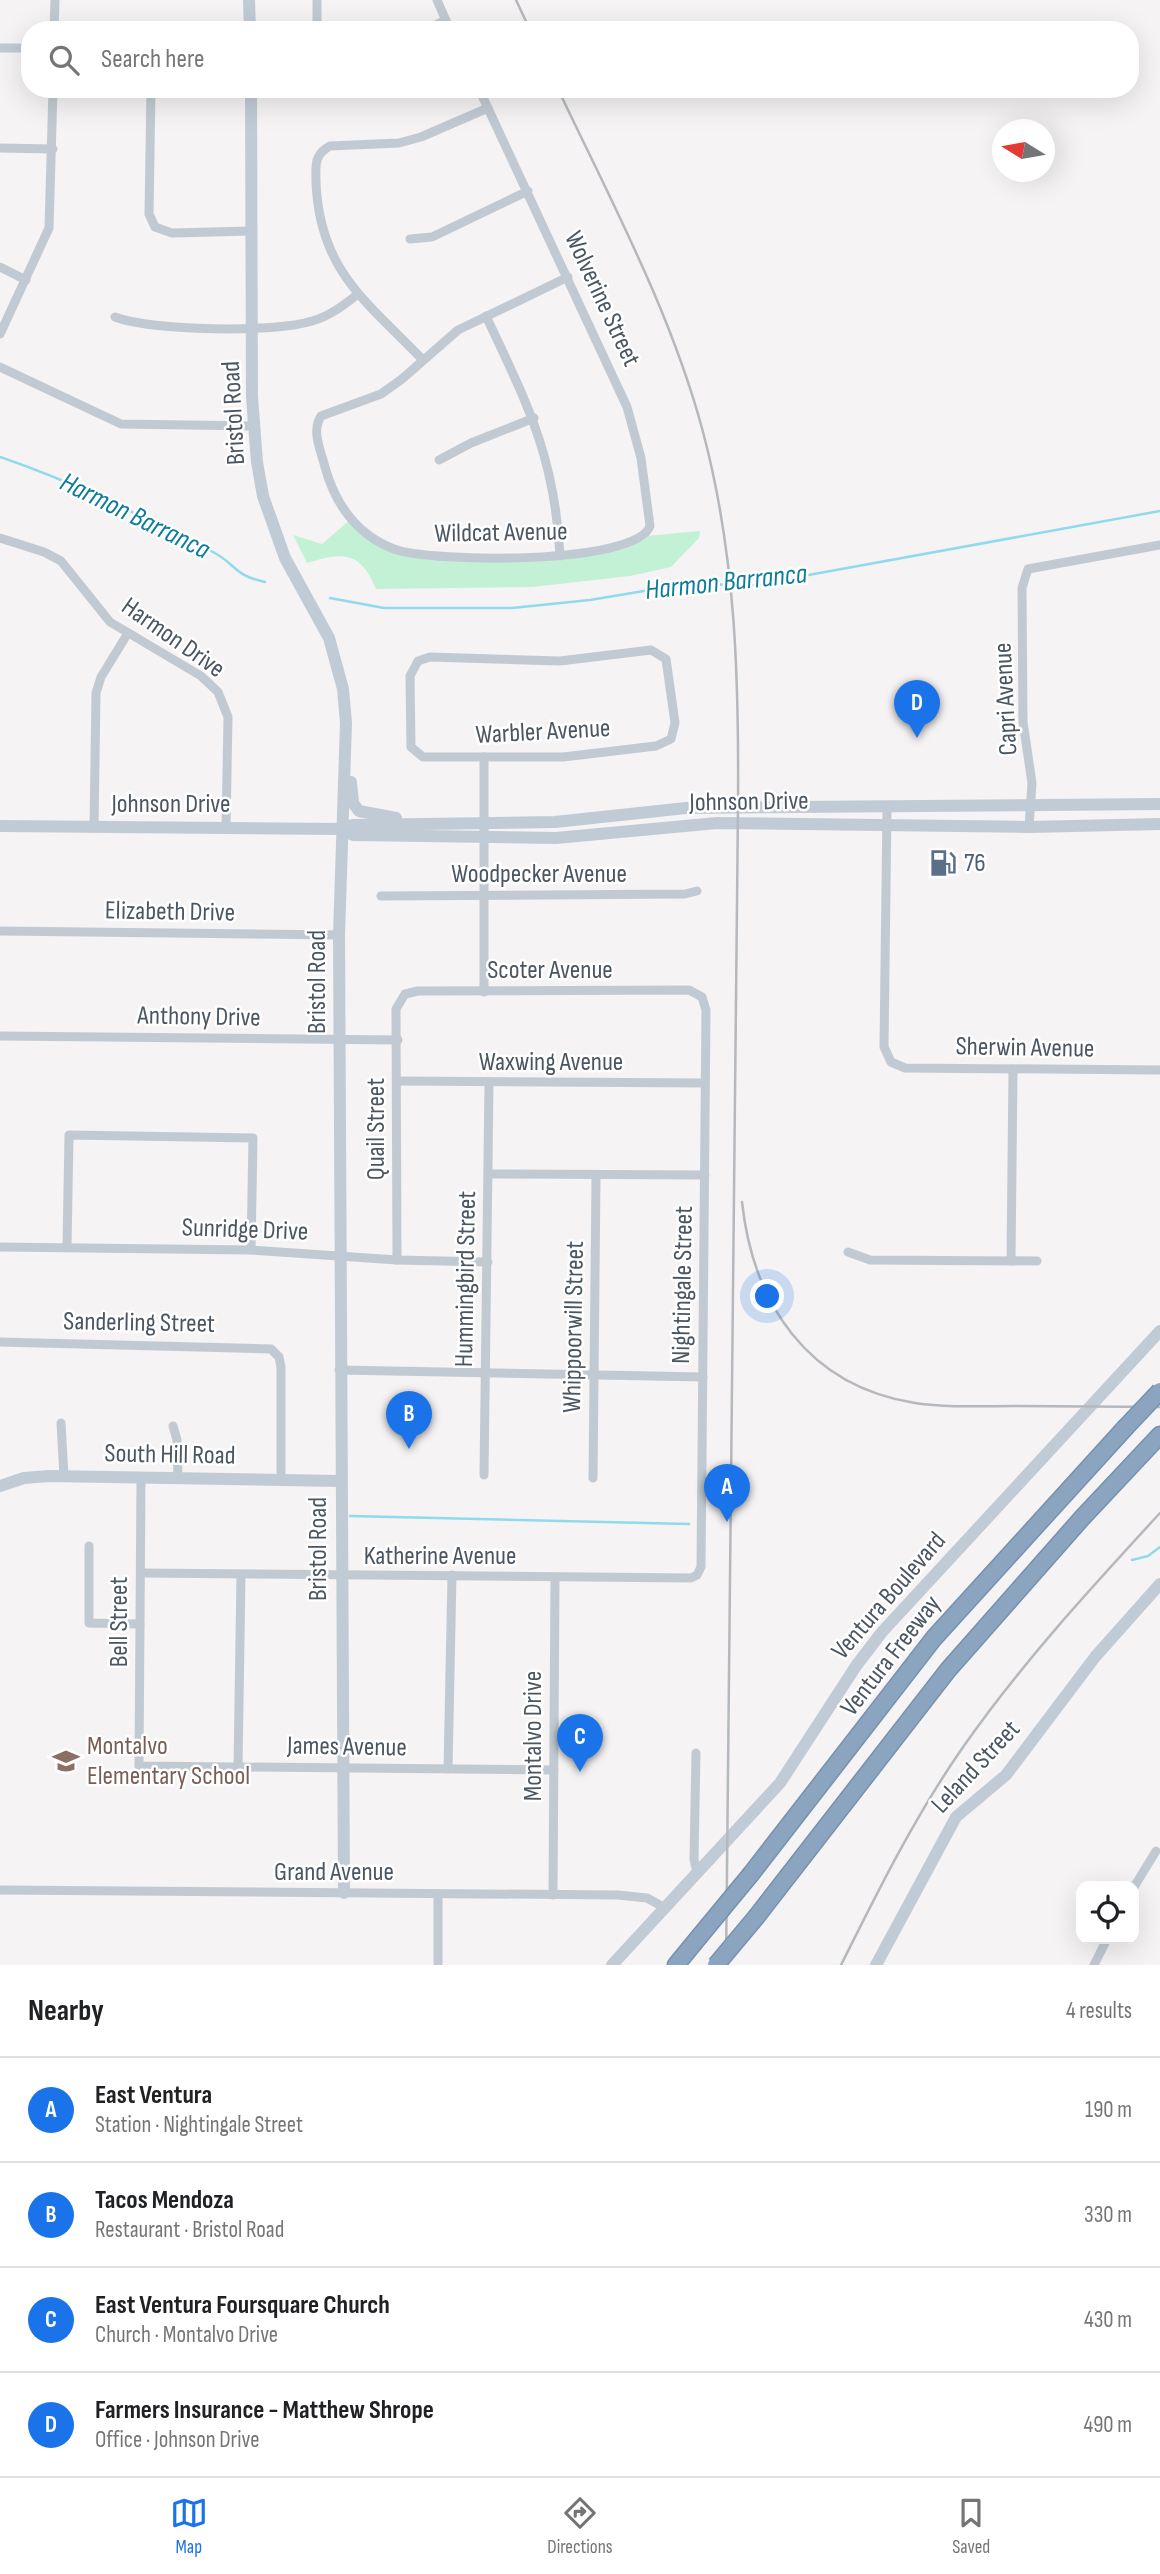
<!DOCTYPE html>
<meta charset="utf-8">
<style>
body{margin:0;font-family:"Sofia Sans Condensed",sans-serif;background:#f6f6f6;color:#202124}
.controls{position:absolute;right:21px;bottom:21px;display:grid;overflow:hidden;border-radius:14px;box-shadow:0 7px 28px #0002}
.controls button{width:63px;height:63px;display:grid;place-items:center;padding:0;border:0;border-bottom:2px solid #e0e0e0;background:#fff;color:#202124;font:35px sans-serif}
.compass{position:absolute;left:992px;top:119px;width:63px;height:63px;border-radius:50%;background:#fff;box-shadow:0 7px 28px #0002;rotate:281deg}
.you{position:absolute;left:768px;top:1297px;width:24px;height:24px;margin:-18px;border:5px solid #fff;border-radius:50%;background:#1a73e8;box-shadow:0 0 0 10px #1a73e833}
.badge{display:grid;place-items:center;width:46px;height:46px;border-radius:50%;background:#1a73e8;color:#fff;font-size:23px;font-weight:700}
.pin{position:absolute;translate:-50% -58px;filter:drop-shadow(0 2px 4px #0008)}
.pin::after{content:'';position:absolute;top:37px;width:24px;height:21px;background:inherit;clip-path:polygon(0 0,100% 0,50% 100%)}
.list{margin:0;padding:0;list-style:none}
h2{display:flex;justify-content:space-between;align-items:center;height:91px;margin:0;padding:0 28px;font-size:30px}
h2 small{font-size:23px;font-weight:400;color:#757577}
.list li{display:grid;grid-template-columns:46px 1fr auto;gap:21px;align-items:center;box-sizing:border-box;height:105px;padding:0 28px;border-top:2px solid #e0e0e0}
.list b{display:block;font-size:26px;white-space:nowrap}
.list p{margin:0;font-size:23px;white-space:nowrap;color:#757577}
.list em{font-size:23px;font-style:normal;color:#757577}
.icon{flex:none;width:38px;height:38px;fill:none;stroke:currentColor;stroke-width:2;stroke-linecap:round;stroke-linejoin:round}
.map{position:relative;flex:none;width:1160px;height:1965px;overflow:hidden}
.search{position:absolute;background:#fff;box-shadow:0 7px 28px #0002;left:21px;right:21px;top:21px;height:77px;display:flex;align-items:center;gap:18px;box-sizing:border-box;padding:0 24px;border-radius:28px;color:#757577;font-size:26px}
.sheet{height:511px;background:#fff}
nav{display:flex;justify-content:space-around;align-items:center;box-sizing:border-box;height:98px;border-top:2px solid #e0e0e0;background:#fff;font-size:19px;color:#757577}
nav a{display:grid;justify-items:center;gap:4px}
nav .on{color:#1a73e8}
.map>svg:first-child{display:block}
.green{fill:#c3f1d5}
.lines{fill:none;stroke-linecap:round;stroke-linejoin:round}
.stream{stroke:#90daee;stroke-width:2.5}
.highway-casing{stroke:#7690ad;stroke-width:19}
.street{stroke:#c1cad2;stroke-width:9}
.secondary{stroke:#c1cbd6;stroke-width:12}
.highway{stroke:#8ba5c1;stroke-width:16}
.rail{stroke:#b5b8bd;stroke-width:2.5}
.highway-bridge-casing{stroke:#7690ad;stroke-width:19;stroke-linecap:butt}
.highway-bridge{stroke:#8ba5c1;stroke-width:16}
.labels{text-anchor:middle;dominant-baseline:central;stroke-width:5;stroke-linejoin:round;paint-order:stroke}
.street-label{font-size:26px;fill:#4a5661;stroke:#fff}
.service-label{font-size:26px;fill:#4e5e75;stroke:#fff;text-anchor:start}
.education-label{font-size:26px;fill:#785e54;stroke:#fff;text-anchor:start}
.water-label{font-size:28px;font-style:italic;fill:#0c7c9b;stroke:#fff}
</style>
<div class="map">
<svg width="1160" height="1965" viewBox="0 0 1160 1965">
<rect width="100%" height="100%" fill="#f5f3f3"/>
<!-- green -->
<path class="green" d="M351 519 362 530 409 553 560 556 645 536 700 531 699 538 671 567 630 576 532 587 376 589C360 551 344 552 307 563L293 535 322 544Z"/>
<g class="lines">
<!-- stream -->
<g class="stream">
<path d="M0 457C74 482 141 516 211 551 236 563 232 575 265 582"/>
<path d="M330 598 384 608H512L590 600 686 584 754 585 1160 511"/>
<path d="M350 1516 689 1524"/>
<path d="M1132 1560 1148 1556 1160 1547"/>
</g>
<defs>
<g id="highway">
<path d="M751 1874 934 1638 1125 1428"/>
<path d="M757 1916 948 1670 1082 1518 1160 1435"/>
<path d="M676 1965 699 1937"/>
</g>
</defs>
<!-- highway casing -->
<use href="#highway" class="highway-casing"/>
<!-- street -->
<g class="street">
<path d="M317 0V30"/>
<path d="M437 0 450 30"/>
<path d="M54 30 55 0"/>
<path d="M425 30 446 20"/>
<path d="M0 48H30"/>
<path d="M151 89 149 214 155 227 172 233 252 231"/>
<path d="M479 89 627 407 641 458 650 526C636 565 432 563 394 549 357 535 335 504 325 467 321 451 311 431 321 416L381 394 402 379 458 330 568 277"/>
<path d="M0 148 53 149"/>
<path d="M410 239 432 237 528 191"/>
<path d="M0 267 26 280"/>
<path d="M486 316C527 403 555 457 560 556"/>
<path d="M115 317C151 331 275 333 312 321 330 316 344 305 358 294"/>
<path d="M0 334 49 228 53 89"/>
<path d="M423 360C366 301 320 271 316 183 316 167 313 155 330 146L399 143 421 137 488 108"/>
<path d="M0 367 121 424 253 426"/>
<path d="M439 460 471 443 534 418"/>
<path d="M0 538 44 552 61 561 110 622 201 676 218 692 228 717 226 827"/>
<path d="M651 650 666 659 675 723 671 739 656 746 563 757H423L411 747 410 676 418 661 430 657 560 661Z"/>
<path d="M484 757V992"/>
<path d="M887 807 884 1047 891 1062 905 1068 1160 1070"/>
<path d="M94 827 96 693 101 677 128 633"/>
<path d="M1029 827 1032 783 1023 722 1022 588 1028 569 1160 545"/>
<path d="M381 896 685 894 697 891"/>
<path d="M0 931 339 935"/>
<path d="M0 1036 398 1040"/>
<path d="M397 1081 705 1083"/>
<path d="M489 1174 705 1175"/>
<path d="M67 1246 69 1135 253 1138 251 1250"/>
<path d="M0 1247 251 1250 397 1260 488 1262"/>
<path d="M848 1252 870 1260 1037 1261"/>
<path d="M1011 1261 1013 1069"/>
<path d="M0 1342 271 1349 279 1357 281 1367V1480"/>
<path d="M339 1370 703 1377"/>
<path d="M61 1423 64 1476"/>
<path d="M173 1426 177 1440 178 1478"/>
<path d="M484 1475 489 1084"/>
<path d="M141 1478 139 1766 554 1770"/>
<path d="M593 1478 596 1177"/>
<path d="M89 1546V1623L140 1624"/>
<path d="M141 1573 691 1578 697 1575 701 1567 706 1010 702 997 689 990 418 991 405 994 396 1009 397 1260"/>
<path d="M696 1753 694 1859 697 1873"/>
<path d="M238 1767 241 1576"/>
<path d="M448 1769 452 1575"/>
<path d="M1134 1887 1156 1851"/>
<path d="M0 1890 618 1895 647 1898 665 1908"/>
<path d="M553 1895 555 1578"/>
<path d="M438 1965V1894"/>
<path d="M1094 1965 1107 1939"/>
</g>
<!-- secondary -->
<g class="secondary">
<path d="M249 0 250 30"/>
<path d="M251 89 252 397 257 462 263 496 285 558 329 638 343 689 346 723 339 935 344 1893"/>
<path d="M351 782 353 803 359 811 396 818"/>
<path d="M0 826 341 829 353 825 555 822 686 808 1160 804"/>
<path d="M341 829 353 835 556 838 717 823 1029 827 1160 824"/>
<path d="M0 1486 24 1478 49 1476 340 1481"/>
<path d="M612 1965 780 1783 856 1666 882 1632 1160 1331"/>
<path d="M876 1965 956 1817 1006 1775 1095 1657 1160 1584"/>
</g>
<!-- highway -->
<use href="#highway" class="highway"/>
<!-- rail -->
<g class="rail">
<path d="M516 0 530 30"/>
<path d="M558 89C611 201 671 312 703 432 736 556 739 679 738 807L726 1965"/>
<path d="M742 1202C753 1303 807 1386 915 1403 948 1408 983 1406 1016 1406 1064 1406 1112 1407 1160 1407"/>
<path d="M841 1965C878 1891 914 1818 961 1750 1020 1665 1090 1589 1160 1513"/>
</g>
<defs>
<g id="highway-bridge">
<path d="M1125 1428 1160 1391"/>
<path d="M699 1937 751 1874"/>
<path d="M716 1965 757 1916"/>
</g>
</defs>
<!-- highway-bridge casing -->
<use href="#highway-bridge" class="highway-bridge-casing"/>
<!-- highway-bridge -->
<use href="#highway-bridge" class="highway-bridge"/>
</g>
<!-- icons -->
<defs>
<symbol id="fuel-bare" viewBox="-9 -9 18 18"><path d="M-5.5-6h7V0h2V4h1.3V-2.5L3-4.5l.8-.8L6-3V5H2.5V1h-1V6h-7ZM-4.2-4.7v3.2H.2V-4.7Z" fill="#5c6f8a" stroke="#fff" stroke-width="2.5" paint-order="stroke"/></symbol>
<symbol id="school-bare" viewBox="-9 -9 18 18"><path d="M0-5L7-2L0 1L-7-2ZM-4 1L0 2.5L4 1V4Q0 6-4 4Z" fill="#8d6e63" stroke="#fff" stroke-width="2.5" paint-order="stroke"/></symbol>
</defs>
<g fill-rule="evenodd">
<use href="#fuel-bare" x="924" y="844" width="38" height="38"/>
<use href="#school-bare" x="47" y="1742" width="38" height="38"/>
</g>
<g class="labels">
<!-- street labels -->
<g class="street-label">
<text transform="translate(602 299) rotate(65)">Wolverine Street</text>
<text transform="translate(234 413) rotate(-93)">Bristol Road</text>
<text transform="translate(501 533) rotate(-1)">Wildcat Avenue</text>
<text transform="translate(173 638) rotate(35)">Harmon Drive</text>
<text transform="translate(1006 699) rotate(-93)">Capri Avenue</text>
<text transform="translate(543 732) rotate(-3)">Warbler Avenue</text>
<text transform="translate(749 802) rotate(-1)">Johnson Drive</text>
<text x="171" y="804">Johnson Drive</text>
<text x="539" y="874">Woodpecker Avenue</text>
<text transform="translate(170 912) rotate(1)">Elizabeth Drive</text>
<text x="550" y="970">Scoter Avenue</text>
<text transform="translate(317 982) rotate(-90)">Bristol Road</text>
<text transform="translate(199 1017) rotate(1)">Anthony Drive</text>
<text transform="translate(1025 1048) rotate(1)">Sherwin Avenue</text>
<text x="551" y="1062">Waxwing Avenue</text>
<text transform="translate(376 1129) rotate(-90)">Quail Street</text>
<text transform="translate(245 1230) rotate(2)">Sunridge Drive</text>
<text transform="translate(466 1279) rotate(-89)">Hummingbird Street</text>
<text transform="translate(683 1285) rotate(-89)">Nightingale Street</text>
<text transform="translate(139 1323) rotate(1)">Sanderling Street</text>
<text transform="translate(574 1327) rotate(-89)">Whippoorwill Street</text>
<text transform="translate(170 1455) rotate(1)">South Hill Road</text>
<text transform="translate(318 1549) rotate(-90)">Bristol Road</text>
<text x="440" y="1556">Katherine Avenue</text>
<text transform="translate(889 1596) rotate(-49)">Ventura Boulevard</text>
<text transform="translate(119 1622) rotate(-90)">Bell Street</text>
<text transform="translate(891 1656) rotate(-52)">Ventura Freeway</text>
<text transform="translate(533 1736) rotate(-90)">Montalvo Drive</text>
<text transform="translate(347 1747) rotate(1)">James Avenue</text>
<text transform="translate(976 1767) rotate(-47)">Leland Street</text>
<text x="334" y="1872">Grand Avenue</text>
</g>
<!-- service labels -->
<g class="service-label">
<text x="964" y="863">76</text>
</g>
<!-- education labels -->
<g class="education-label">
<text x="87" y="1746">Montalvo<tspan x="87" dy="30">Elementary School</tspan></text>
</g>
<!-- water labels -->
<g class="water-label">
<text transform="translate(135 516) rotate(26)">Harmon Barranca</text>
<text transform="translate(726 582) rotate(-6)">Harmon Barranca</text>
</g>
</g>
</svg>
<div class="controls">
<button><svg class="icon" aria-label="locate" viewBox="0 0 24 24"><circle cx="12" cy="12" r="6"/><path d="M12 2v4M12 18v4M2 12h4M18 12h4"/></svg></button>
</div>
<svg class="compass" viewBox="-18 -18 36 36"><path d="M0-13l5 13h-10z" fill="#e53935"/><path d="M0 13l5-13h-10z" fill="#757577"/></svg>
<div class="you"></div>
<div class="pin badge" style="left:727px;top:1522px">A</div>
<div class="pin badge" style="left:409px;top:1449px">B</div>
<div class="pin badge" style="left:580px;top:1772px">C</div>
<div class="pin badge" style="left:917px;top:738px">D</div>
<div class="search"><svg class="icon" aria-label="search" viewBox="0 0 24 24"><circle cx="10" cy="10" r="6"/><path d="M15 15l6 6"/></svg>Search here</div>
</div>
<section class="sheet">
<h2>Nearby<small>4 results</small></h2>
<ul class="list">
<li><span class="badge">A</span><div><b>East Ventura</b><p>Station · Nightingale Street</p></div><em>190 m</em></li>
<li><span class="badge">B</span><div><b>Tacos Mendoza</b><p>Restaurant · Bristol Road</p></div><em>330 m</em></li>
<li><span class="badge">C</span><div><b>East Ventura Foursquare Church</b><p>Church · Montalvo Drive</p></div><em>430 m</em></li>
<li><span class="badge">D</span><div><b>Farmers Insurance - Matthew Shrope</b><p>Office · Johnson Drive</p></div><em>490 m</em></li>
</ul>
</section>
<nav>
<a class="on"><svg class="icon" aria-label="map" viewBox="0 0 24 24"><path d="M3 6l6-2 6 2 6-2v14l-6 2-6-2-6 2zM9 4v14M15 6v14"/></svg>Map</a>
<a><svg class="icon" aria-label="directions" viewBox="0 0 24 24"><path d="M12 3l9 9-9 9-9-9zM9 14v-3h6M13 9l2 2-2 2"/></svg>Directions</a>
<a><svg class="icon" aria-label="saved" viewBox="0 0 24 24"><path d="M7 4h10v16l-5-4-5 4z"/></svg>Saved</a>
</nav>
